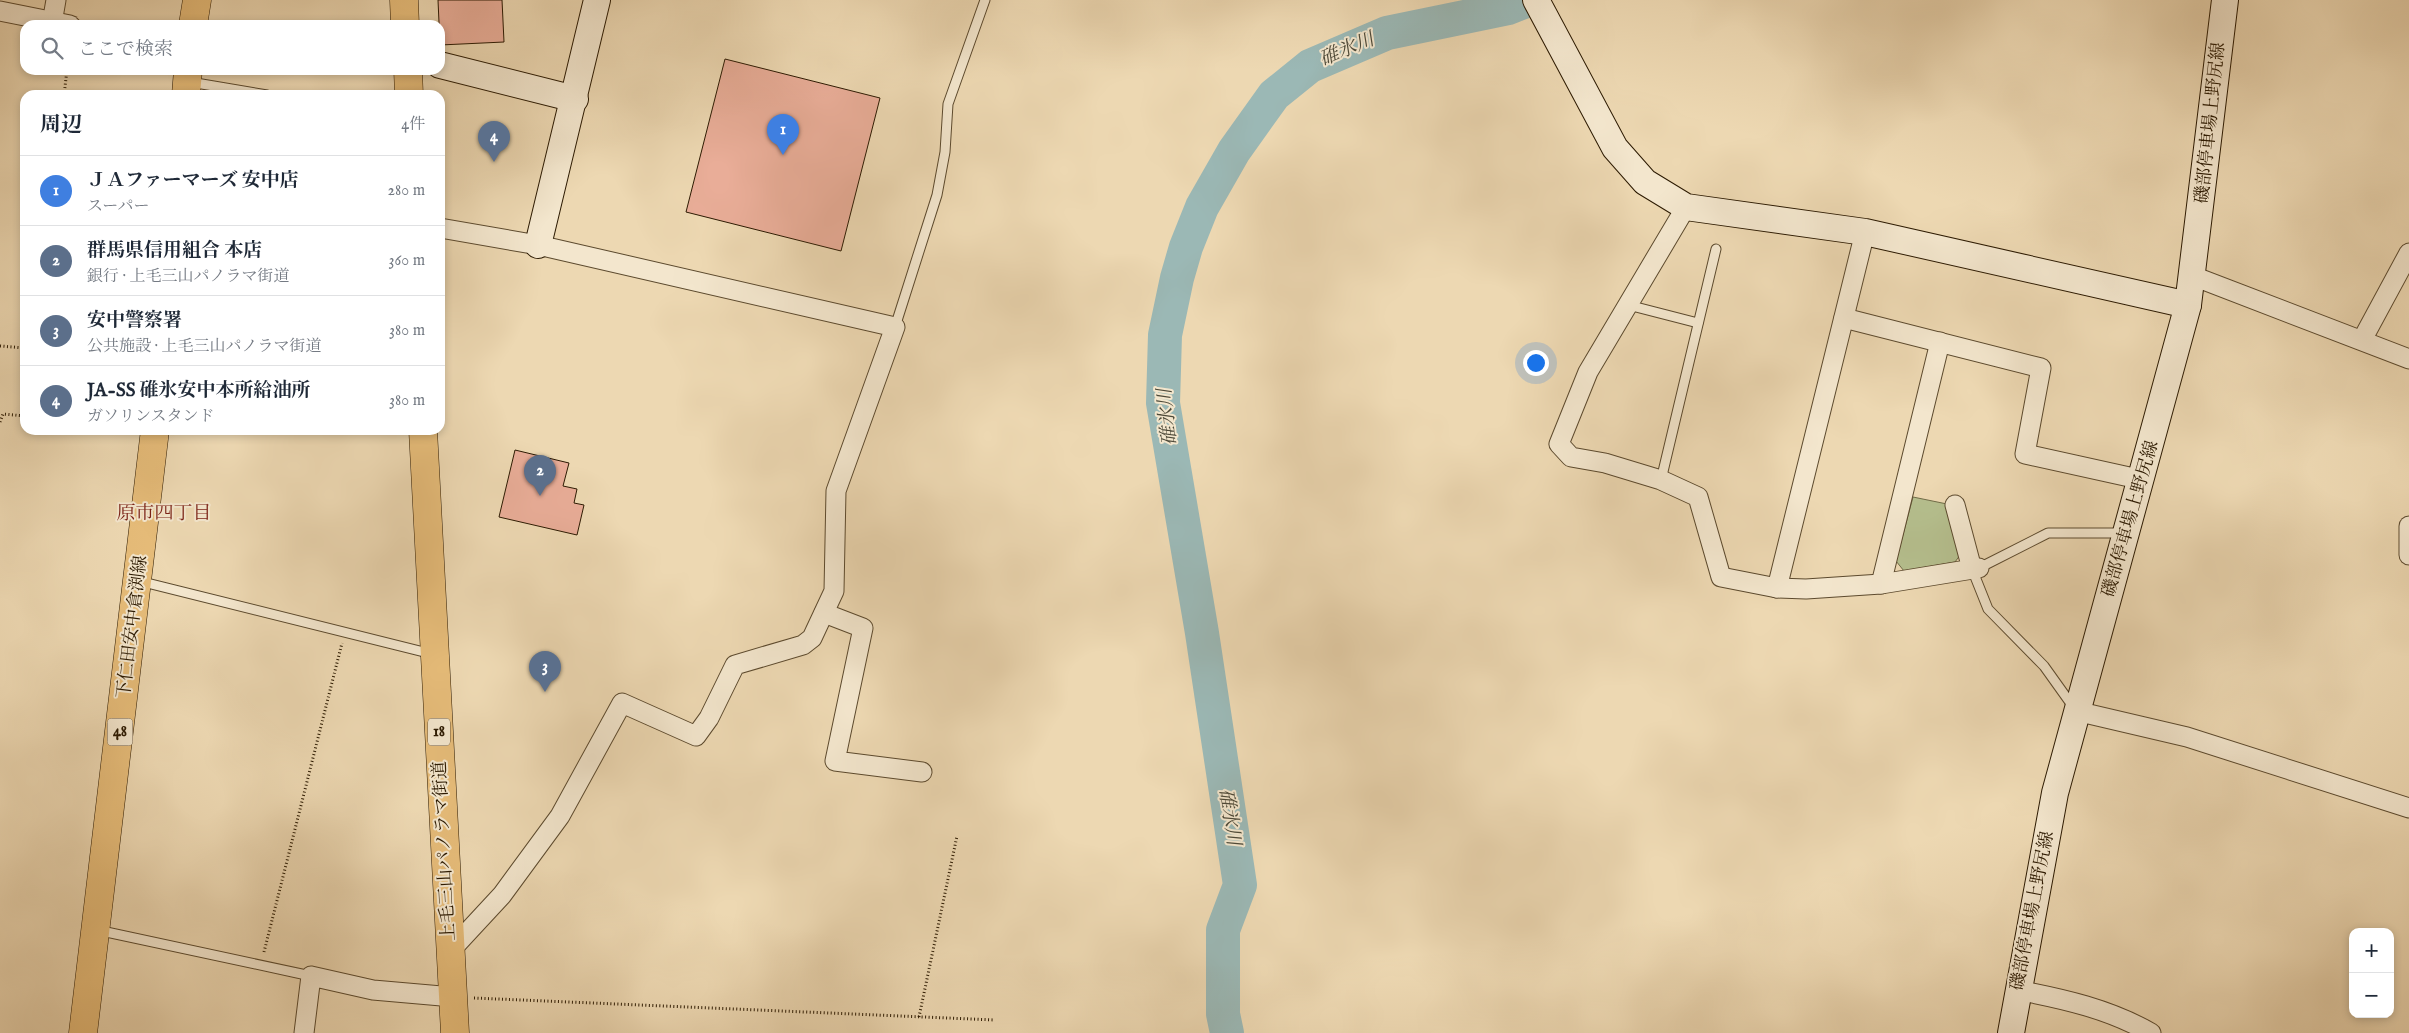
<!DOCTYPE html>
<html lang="ja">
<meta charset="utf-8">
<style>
body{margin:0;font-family:"IM FELL English","Noto Serif JP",serif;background:#f6f6f7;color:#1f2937}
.controls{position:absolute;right:15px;bottom:15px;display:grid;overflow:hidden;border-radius:10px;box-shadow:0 2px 8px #0003}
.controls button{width:45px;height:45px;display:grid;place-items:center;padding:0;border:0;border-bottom:1px solid #e0e1e3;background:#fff;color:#1f2937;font:25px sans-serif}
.you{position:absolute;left:1535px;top:362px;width:18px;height:18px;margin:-12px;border:4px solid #fff;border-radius:50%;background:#1a73e8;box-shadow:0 0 0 8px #1a73e833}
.badge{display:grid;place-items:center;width:32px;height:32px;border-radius:50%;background:#0b8043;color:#fff;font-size:16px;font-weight:700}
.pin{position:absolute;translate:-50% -41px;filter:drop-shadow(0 1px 2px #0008)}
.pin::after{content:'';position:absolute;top:26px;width:18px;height:15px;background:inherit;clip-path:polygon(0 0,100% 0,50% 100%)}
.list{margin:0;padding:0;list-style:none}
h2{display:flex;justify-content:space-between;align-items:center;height:65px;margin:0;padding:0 20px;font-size:21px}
h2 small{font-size:16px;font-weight:400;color:#747a83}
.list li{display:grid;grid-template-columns:32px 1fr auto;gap:15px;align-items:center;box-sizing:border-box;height:70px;padding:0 20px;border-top:1px solid #e0e1e3}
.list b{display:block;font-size:19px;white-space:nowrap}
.list p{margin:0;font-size:16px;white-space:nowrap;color:#747a83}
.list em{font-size:16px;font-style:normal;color:#747a83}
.icon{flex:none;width:28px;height:28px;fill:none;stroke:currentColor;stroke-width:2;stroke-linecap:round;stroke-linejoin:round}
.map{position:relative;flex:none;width:2409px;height:1033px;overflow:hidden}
.search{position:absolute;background:#fff;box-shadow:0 2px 8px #0003;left:20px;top:20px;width:425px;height:55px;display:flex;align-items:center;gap:12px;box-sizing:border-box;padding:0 18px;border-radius:15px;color:#747a83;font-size:19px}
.panel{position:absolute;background:#fff;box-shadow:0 2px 8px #0003;left:20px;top:90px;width:425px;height:345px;border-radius:15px}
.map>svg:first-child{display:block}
.green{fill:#b5bf8e;stroke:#706c48}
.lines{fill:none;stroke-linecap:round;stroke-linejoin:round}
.river{stroke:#9bb8b5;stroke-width:34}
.building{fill:#e9ad98;stroke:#2c1a02}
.lane-casing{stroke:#5c4a2e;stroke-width:11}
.street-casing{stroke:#5c4a2e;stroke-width:21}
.secondary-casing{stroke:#2c1a02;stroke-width:28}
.primary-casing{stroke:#2c1a02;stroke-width:29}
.highway-casing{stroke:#2c1a02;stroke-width:29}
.path{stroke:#2c1a02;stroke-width:3;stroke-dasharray:1 2.5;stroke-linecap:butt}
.lane{stroke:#f3e6cd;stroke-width:9}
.street{stroke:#f3e6cd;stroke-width:19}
.secondary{stroke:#f3e6cd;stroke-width:26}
.primary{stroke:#e6bc79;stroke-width:28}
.highway{stroke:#e6bc79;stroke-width:28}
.labels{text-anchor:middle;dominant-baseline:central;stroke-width:4;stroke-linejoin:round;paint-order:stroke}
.shield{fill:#f3e6cd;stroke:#68573f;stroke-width:1}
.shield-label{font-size:16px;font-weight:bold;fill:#2c1a02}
.street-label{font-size:18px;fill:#2c1a02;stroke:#f3e6cd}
.water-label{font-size:19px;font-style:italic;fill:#4d4938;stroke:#f3e6cd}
.neighbourhood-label{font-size:19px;fill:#7a1f14;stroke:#f3e6cd}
</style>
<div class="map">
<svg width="2409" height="1033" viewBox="0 0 2409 1033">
<rect width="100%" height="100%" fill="#edd8b2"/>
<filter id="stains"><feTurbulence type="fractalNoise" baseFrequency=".004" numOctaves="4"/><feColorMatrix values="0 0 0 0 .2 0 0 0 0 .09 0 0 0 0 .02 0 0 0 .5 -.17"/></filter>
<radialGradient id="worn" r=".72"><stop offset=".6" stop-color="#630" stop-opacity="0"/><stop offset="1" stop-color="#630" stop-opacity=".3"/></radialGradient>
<!-- green -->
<path class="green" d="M1913 497 1947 504 1963 551 1955 562 1904 571 1896 561Z"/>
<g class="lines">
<!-- river -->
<path class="river" d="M1227 1033 1223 1014V930L1240 885 1202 633 1163 403 1165 335 1177 278 1186 247 1202 207 1234 151 1274 95 1310 66 1387 33 1508 8 1529 0"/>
</g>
<!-- building -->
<g class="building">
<path d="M438 0H502L504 42 440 45Z"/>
<path d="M725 59 880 98 841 251 686 212Z"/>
<path d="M515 450 569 463 563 486 577 489 574 503 584 505 577 535 499 517Z"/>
</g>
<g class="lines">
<defs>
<g id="lane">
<path d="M190 82 267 95"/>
<path d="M1628 305 1698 323"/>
<path d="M895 327 937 195 945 152 948 104 985 0"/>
<path d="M1661 480 1716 249"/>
<path d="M1979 568 2048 533H2123"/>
<path d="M1972 569 1988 609 2044 666 2074 708"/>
<path d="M139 581 432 654"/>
<path d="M97 930 311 976"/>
</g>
<g id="street">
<path d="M0 11 70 25"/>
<path d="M52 23 56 0"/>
<path d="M1686 207 1588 372 1559 444 1571 457 1605 463 1661 480 1698 497 1721 577 1777 588 1806 589 1881 584 1979 568"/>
<path d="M440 228 538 245 895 327 836 491 834 591 812 638 803 645 735 665 709 718 696 736 622 703 560 816 502 895 451 950"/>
<path d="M2193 276 2409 359"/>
<path d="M1844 318 2041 368 2025 454 2143 480"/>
<path d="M2362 340 2409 253"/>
<path d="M1955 505 1972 569"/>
<path d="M2409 526V555"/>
<path d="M1881 584 1940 342"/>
<path d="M1777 588 1865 232"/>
<path d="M824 613 863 628 835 761 922 772"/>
<path d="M2076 711 2187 737 2409 808"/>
<path d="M2017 990C2064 999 2109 1009 2151 1033"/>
<path d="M304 1033 311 976 373 990 453 997"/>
</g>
<g id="secondary">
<path d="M1536 0 1615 148 1645 182 1686 207 1865 232 2188 305"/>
<path d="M440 65 575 99"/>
<path d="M538 245 597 0"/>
<path d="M2011 1033 2055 793 2188 305 2225 0"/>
</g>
<g id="primary">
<path d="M193 25 197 0"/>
<path d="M186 95 188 70"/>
<path d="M83 1033 155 430"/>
</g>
<g id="highway">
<path d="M404 0 405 25"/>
<path d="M408 70 409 95"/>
<path d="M423 430 455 1033"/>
</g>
</defs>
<!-- lane casing -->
<use href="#lane" class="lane-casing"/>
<!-- street casing -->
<use href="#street" class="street-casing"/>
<!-- secondary casing -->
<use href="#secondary" class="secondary-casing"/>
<!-- primary casing -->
<use href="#primary" class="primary-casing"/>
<!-- highway casing -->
<use href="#highway" class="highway-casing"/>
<!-- path -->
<g class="path">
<path d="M64 95 67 70"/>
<path d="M0 346 25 348"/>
<path d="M0 422 3 414 25 416"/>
<path d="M264 952 342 643"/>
<path d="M474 998 995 1020"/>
<path d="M919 1017 957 836"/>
</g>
<!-- lane -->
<use href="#lane" class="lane"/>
<!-- street -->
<use href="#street" class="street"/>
<!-- secondary -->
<use href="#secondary" class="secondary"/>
<!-- primary -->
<use href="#primary" class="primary"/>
<!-- highway -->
<use href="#highway" class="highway"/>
</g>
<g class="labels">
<!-- shield labels -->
<g class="shield">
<rect x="107.5" y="718.5" width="25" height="27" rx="4"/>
<rect x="428" y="718.5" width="22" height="27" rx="4"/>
</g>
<g class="shield-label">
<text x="120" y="732">48</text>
<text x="439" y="732">18</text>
</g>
<!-- street labels -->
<g class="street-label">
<text transform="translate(2211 123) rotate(-84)">磯部停車場上野尻線</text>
<text transform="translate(2131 519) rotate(-74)">磯部停車場上野尻線</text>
<text transform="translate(133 627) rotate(-83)">下仁田安中倉渕線</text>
<text transform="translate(445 851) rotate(-93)">上毛三山パノラマ街道</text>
<text transform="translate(2033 911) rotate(-79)">磯部停車場上野尻線</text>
</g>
<!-- water labels -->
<g class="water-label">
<text transform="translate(1347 50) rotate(-23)">碓氷川</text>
<text transform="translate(1168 417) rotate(-96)">碓氷川</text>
<text transform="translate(1229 817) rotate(81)">碓氷川</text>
</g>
<!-- neighbourhood labels -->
<g class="neighbourhood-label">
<text x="164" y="514">原市四丁目</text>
</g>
</g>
<rect width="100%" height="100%" filter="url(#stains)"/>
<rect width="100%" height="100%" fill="url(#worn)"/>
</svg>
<div class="controls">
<button>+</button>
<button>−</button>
</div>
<div class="you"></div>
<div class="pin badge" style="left:783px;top:155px;background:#3f7fe0">1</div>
<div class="pin badge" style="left:540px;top:496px;background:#5c6f8a">2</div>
<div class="pin badge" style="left:545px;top:692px;background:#5c6f8a">3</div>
<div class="pin badge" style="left:494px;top:162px;background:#5c6f8a">4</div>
<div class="search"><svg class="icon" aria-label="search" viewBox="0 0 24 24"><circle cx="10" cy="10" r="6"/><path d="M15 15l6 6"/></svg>ここで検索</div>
<section class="panel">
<h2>周辺<small>4件</small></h2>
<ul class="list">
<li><span class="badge" style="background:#3f7fe0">1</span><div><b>ＪＡファーマーズ 安中店</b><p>スーパー</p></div><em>280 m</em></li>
<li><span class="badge" style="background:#5c6f8a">2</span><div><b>群馬県信用組合 本店</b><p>銀行 · 上毛三山パノラマ街道</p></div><em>360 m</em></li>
<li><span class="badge" style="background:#5c6f8a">3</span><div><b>安中警察署</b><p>公共施設 · 上毛三山パノラマ街道</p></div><em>380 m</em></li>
<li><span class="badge" style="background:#5c6f8a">4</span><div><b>JA-SS 碓氷安中本所給油所</b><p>ガソリンスタンド</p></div><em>380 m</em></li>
</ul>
</section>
</div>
